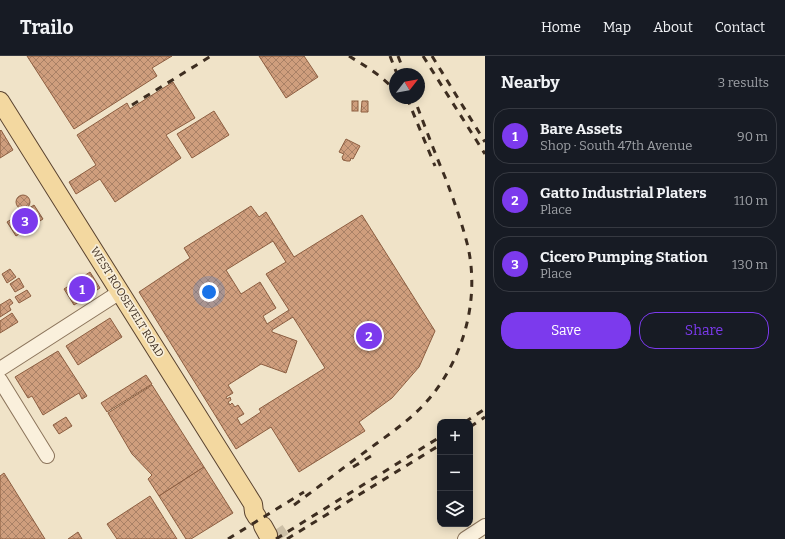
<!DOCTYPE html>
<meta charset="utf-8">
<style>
body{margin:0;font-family:Bitter,serif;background:#242831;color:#f1f3f6}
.controls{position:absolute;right:12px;bottom:12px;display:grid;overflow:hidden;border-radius:8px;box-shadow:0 2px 10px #0003}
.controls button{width:36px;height:36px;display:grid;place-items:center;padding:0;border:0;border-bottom:1px solid #363941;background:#171b24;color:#f1f3f6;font:20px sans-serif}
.compass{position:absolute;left:389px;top:12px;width:36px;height:36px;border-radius:50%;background:#171b24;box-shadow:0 2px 10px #0003;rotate:59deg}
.you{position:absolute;left:209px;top:236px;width:14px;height:14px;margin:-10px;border:3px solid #fff;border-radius:50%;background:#1a73e8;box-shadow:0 0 0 6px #1a73e833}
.badge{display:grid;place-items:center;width:26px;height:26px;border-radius:50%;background:#7c3aed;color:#fff;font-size:13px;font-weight:700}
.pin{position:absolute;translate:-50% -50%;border:2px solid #fff;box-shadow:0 1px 4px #0006}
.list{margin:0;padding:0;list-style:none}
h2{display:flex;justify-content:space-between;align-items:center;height:52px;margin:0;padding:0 16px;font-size:17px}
h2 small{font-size:13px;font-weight:400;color:#9ea1a6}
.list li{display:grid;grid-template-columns:26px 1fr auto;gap:12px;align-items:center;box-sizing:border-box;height:56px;margin:0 8px 8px;padding:0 8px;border:1px solid #363941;border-radius:16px}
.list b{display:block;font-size:15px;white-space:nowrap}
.list p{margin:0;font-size:13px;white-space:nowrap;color:#9ea1a6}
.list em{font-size:13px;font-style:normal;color:#9ea1a6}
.actions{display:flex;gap:8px;padding:12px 16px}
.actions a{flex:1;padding:9px 0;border:1px solid #7c3aed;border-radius:16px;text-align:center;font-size:14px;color:#7c3aed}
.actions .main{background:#7c3aed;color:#fff}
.icon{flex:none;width:22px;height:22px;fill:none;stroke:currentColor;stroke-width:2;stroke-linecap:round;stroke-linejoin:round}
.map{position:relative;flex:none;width:485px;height:483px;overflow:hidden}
header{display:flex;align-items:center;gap:24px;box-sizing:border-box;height:56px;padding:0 20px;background:#171b24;border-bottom:1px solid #363941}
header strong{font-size:19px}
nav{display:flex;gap:22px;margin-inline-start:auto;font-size:14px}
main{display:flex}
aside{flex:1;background:#171b24}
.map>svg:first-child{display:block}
.building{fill:url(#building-cross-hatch);stroke:#8c5e41;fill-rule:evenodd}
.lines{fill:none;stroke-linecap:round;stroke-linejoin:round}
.major-tunnel{stroke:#ccbfa6;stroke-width:18;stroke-dasharray:18 9;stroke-linecap:butt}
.minor-casing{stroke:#8c755c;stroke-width:16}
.major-casing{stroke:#5a4330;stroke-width:20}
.minor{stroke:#faf0dc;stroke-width:14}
.major{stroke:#f3d8a0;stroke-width:18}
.rail{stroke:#3d2d20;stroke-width:3;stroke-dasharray:7 7;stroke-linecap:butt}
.labels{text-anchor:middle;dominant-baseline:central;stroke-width:3.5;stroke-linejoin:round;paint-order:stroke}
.street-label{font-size:11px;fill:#3d2d20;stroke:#f7edd8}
</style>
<header>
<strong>Trailo</strong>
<nav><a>Home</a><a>Map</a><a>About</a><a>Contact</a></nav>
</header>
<main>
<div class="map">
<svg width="485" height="483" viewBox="0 0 485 483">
<defs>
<pattern id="building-cross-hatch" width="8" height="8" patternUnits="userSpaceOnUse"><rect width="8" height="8" fill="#cf9e7d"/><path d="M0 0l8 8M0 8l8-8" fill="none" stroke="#a98166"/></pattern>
</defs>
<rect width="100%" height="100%" fill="#f0e3c8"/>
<!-- building -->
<g class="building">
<path d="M27 0H172L152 12 157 20 74 73Z"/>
<path d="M259 0H304L318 21 286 42Z"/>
<path d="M173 26 195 62 166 79 181 102 115 146 100 123 76 138 69 126 96 109 77 79 127 47 130 53Z"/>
<rect x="352" y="45" width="6" height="10"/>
<path d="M362 45H368V56H361Z"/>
<path d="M214 55 229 79 192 102 177 78Z"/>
<path d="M1 74 13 94 0 102V75Z"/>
<path d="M346 83 360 90 353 103 351 102 350 105H347L343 104 342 101 344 98 339 96Z"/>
<circle cx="23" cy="146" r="7"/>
<path d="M34 149 43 163 16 180 7 166Z"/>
<path d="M251 150 259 161 266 156 294 201 362 159 435 275 419 311 392 342 359 366 365 375 299 416 271 371 236 393 139 236 190 202 184 192ZM273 185 286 206 266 218 289 254 267 268 263 260 276 252 260 226 241 238 226 214ZM293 261 325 312 259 353 261 356 241 369 237 362 244 358 238 349 235 351 232 347 230 349 228 346 231 344 230 341 227 343 226 341 233 337 228 329 261 308 286 317 297 285 272 276V274Z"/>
<path d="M10 213 16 221 7 227 2 218Z"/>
<path d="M90 216 100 232 74 249 64 233Z"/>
<path d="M19 222 24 231 15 236 10 228Z"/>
<path d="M27 234 31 240 19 247 15 241Z"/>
<path d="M10 243 13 247 9 250 11 254 0 261V249Z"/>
<path d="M12 257 18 266 0 277V265Z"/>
<path d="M110 262 122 281 78 309 66 290Z"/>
<path d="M58 295 87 340 82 343 79 337 43 359 32 340 28 342 15 321Z"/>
<path d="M146 319 152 328 107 356 101 347Z"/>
<path d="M152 329 204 411 159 440 148 423 152 419 132 398 108 357Z"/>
<path d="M66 361 72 370 59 378 53 369Z"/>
<path d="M204 411 233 457 191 483H186L159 440Z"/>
<path d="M4 417 45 483H0V420Z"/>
<path d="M150 440 177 483H117L107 468Z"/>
<path d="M78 476 82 483H68Z"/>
</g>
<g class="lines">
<!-- major-tunnel -->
<path class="major-tunnel" d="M275 474 281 483"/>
<defs>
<g id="minor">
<path d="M0 313 120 236"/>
<path d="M0 324 47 400"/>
<path d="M465 483 485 470"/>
</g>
<g id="major">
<path d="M0 45 253 448 254 456 257 461"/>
<path d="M263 470 268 479"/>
</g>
</defs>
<!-- minor casing -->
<use href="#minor" class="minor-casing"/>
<!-- major casing -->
<use href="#major" class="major-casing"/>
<!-- minor -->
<use href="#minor" class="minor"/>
<!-- major -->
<use href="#major" class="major"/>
<!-- rail -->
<g class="rail">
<path d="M349 0C365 10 383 20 395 35"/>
<path d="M390 0 397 18"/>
<path d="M398 0 405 18"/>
<path d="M423 0 485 98"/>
<path d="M432 0 485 86"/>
<path d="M407 42 435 110"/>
<path d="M132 49 211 0"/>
<path d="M465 366 485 353"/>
<path d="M470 371 485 361"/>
<path d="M353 411 371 400"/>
<path d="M294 449C320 430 344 411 369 393 392 376 416 360 433 338 466 296 480 238 467 187 461 164 453 142 445 121 434 95 424 68 414 42"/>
<path d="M228 483 304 436"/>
<path d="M276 483 440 381"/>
<path d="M287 483 440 389"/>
</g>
</g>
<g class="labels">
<!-- street labels -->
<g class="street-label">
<text transform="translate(127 246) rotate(58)">WEST ROOSEVELT ROAD</text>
</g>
</g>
</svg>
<div class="controls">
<button>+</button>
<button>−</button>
<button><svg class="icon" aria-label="layers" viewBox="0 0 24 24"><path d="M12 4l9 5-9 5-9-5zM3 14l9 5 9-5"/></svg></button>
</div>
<svg class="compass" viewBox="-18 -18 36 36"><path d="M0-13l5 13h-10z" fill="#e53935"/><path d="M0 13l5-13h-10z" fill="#9ea1a6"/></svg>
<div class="you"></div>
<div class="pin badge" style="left:82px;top:233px">1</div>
<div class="pin badge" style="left:369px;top:280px">2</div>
<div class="pin badge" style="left:25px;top:165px">3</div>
</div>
<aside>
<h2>Nearby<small>3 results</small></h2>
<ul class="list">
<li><span class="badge">1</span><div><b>Bare Assets</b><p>Shop · South 47th Avenue</p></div><em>90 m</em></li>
<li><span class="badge">2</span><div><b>Gatto Industrial Platers</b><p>Place</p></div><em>110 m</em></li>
<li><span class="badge">3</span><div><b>Cicero Pumping Station</b><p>Place</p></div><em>130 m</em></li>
</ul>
<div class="actions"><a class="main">Save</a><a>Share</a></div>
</aside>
</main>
